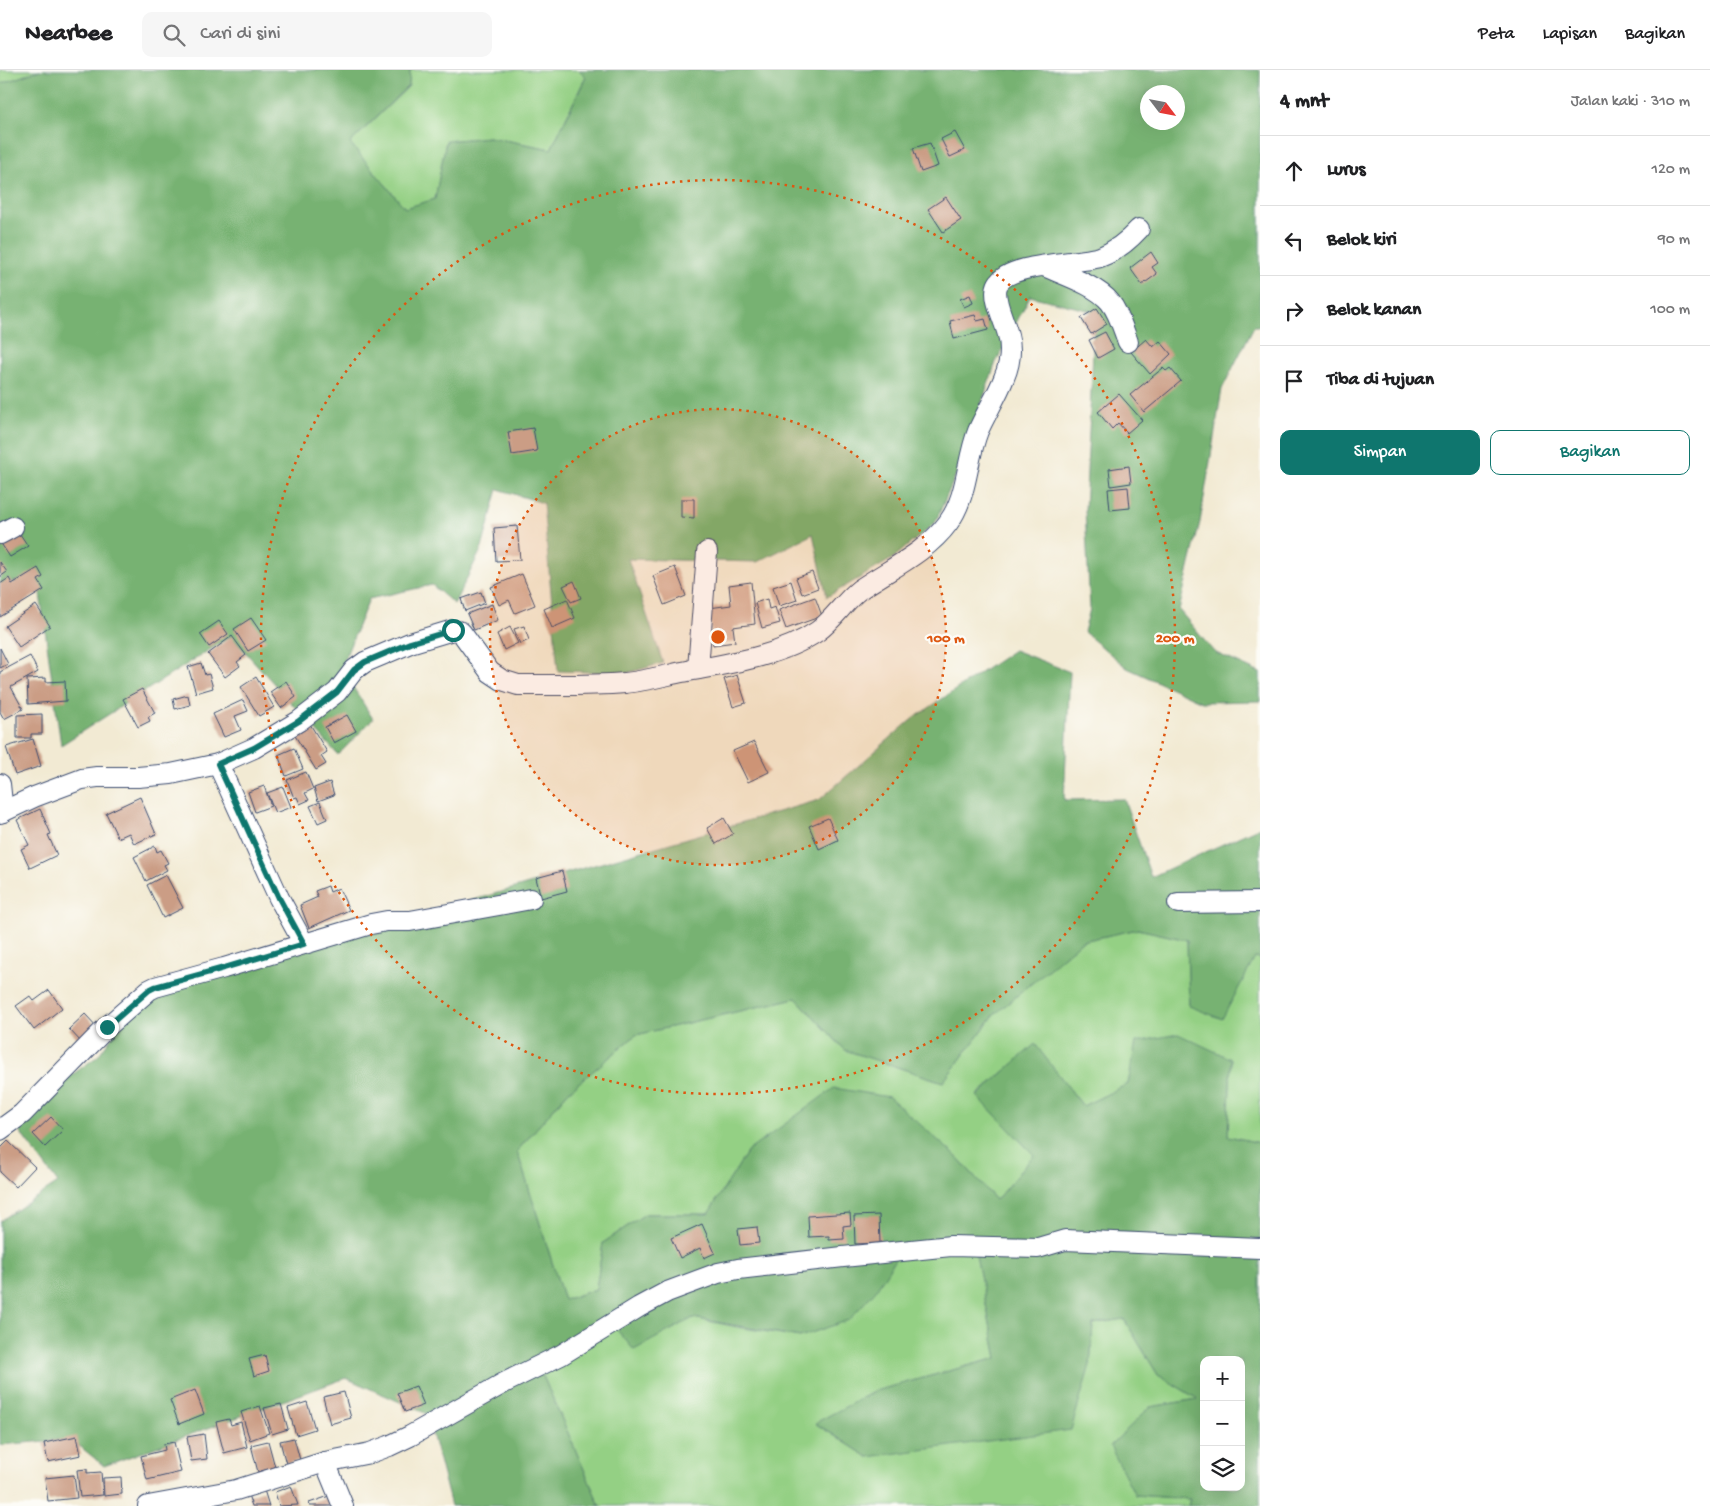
<!DOCTYPE html>
<html lang="id">
<meta charset="utf-8">
<style>
body{margin:0;font-family:"Gochi Hand",sans-serif;background:#f6f6f6;color:#202124}
.controls{position:absolute;right:15px;bottom:15px;display:grid;overflow:hidden;border-radius:10px;box-shadow:0 5px 20px #0002}
.controls button{width:45px;height:45px;display:grid;place-items:center;padding:0;border:0;border-bottom:1px solid #e0e0e0;background:#fff;color:#202124;font:25px sans-serif}
.compass{position:absolute;left:1140px;top:15px;width:45px;height:45px;border-radius:50%;background:#fff;box-shadow:0 5px 20px #0002;rotate:122deg}
.stop{position:absolute;width:15px;height:15px;margin:-11px;border:4px solid #0f766e;border-radius:50%;background:#fff}
.stop.end{background:#0f766e;border-color:#fff;box-shadow:0 1px 5px #0008}
.list{margin:0;padding:0;list-style:none}
h2{display:flex;justify-content:space-between;align-items:center;height:65px;margin:0;padding:0 20px;font-size:21px}
h2 small{font-size:16px;font-weight:400;color:#757577}
.list li{display:grid;grid-template-columns:32px 1fr auto;gap:15px;align-items:center;box-sizing:border-box;height:70px;padding:0 20px;border-top:1px solid #e0e0e0}
.list b{display:block;font-size:19px;white-space:nowrap}
.list em{font-size:16px;font-style:normal;color:#757577}
.actions{display:flex;gap:10px;padding:15px 20px}
.actions a{flex:1;padding:11px 0;border:1px solid #0f766e;border-radius:10px;text-align:center;font-size:18px;color:#0f766e}
.actions .main{background:#0f766e;color:#fff}
.icon{flex:none;width:28px;height:28px;fill:none;stroke:currentColor;stroke-width:2;stroke-linecap:round;stroke-linejoin:round}
.map{position:relative;flex:none;width:1260px;height:1436px;overflow:hidden}
header{display:flex;align-items:center;gap:30px;box-sizing:border-box;height:70px;padding:0 25px;background:#fff;border-bottom:1px solid #e0e0e0}
header strong{font-size:24px}
nav{display:flex;gap:28px;margin-inline-start:auto;font-size:18px}
.search{width:350px;height:45px;background:#f6f6f6;display:flex;align-items:center;gap:12px;box-sizing:border-box;padding:0 18px;border-radius:10px;color:#757577;font-size:19px}
main{display:flex}
aside{flex:1;background:#fff}
.map>svg:first-child{display:block}
.green{fill:#94d084;stroke:#588071}
.forest{fill:#77b272;stroke:#497068;fill-rule:evenodd}
.building{fill:#cb9d85}
.lines{fill:none;stroke-linecap:round;stroke-linejoin:round}
.minor-casing{stroke:#3b4b70;stroke-width:22}
.minor{stroke:#fff;stroke-width:20}
.route{stroke:#0f766e;stroke-width:6}
.ring{fill:none;stroke:#de5710;stroke-width:2.5;stroke-dasharray:2.5 5}
.centre{fill:#de5710;stroke:#fdfcf7;stroke-width:2.5}
.ring-label{font-size:15px;text-anchor:middle;font-weight:bold;fill:#de5710;stroke:#fdfcf7;stroke-width:4.5;stroke-linejoin:round;paint-order:stroke}
</style>
<header>
<strong>Nearbee</strong>
<div class="search"><svg class="icon" aria-label="search" viewBox="0 0 24 24"><circle cx="10" cy="10" r="6"/><path d="M15 15l6 6"/></svg>Cari di sini</div>
<nav><a>Peta</a><a>Lapisan</a><a>Bagikan</a></nav>
</header>
<main>
<div class="map">
<svg width="1260" height="1436" viewBox="0 0 1260 1436">
<rect width="100%" height="100%" fill="#fdfcf7"/>
<filter id="ink" filterUnits="userSpaceOnUse"><feTurbulence type="fractalNoise" baseFrequency=".02" numOctaves="2"/><feDisplacementMap in="SourceGraphic" scale="10" xChannelSelector="R" yChannelSelector="G"/><feConvolveMatrix kernelMatrix="1 2 1 2 8 2 1 2 1" color-interpolation-filters="sRGB"/></filter>
<filter id="wash" filterUnits="userSpaceOnUse"><feTurbulence type="fractalNoise" baseFrequency=".0096" numOctaves="4" result="noise"/><feDisplacementMap in="SourceGraphic" scale="20" xChannelSelector="R" yChannelSelector="G"/><feGaussianBlur stdDeviation="1.12" result="paint"/><feColorMatrix in="noise" values="0 0 0 0 0 0 0 0 0 0 0 0 0 0 0 0 0 1.4 0 .05"/><feComposite in="paint" operator="in"/></filter>
<g filter="url(#wash)">
<rect width="100%" height="100%" fill="#f2ead3"/>
<!-- green -->
<g class="green">
<path d="M0 0H40L0 14Z"/>
<path d="M410 0H579L586 6 551 79 489 67 446 71 435 130 405 138 350 73 409 16Z"/>
<path d="M1138 859 1187 870 1189 936 1255 888 1260 889V1073L1228 1066 1231 989 1137 972 1128 1014 1083 1036 1035 975 977 1025 1034 1085 996 1130 957 1087 748 1081 708 1144H645L603 1173 596 1219 564 1230 517 1081 568 1022 636 965 796 928 845 980 943 1012 994 945 1082 871Z"/>
<path d="M973 1170 997 1288 875 1321 816 1354 868 1387 1090 1295 1093 1254 1124 1249 1158 1305 1198 1329 1150 1337 1135 1425 1190 1429 1188 1436H600L536 1290 606 1247 634 1279 693 1248 737 1257 800 1267 903 1177Z"/>
</g>
<!-- forest -->
<g class="forest">
<path d="M40 0H410L409 15 350 73 405 138 435 129 446 71 489 67 551 79 586 7 579 0H1260V256H1254L1222 319 1200 452 1179 540 1214 582 1260 603V631L1202 632 1127 598 1084 562 1090 539 1085 440 1095 242 1030 226 996 292 958 400 935 453 892 489 827 527 813 464 757 492 628 489 663 593 627 603 558 601 543 433 498 419 482 478 454 534 432 515 369 529 341 598 373 649 338 685 231 566 61 675 38 509 0 513V14ZM1148 22H1178V52H1148Z"/>
<path d="M1014 580 1070 602 1064 730 1124 729 1151 807 1260 757V889L1255 888 1222 949 1189 936 1187 870 1138 859 1082 871 994 945 943 1012 845 980 796 928 636 965 568 1022 517 1081 564 1230 596 1219 603 1173 645 1144H708L748 1081 834 1018 889 1027 957 1087 996 1130 1034 1085 977 1026 1035 974 1083 1036 1128 1014 1136 972 1178 964 1231 989 1228 1066 1260 1073V1436H1188L1190 1429 1135 1425 1110 1376 1150 1337 1198 1329 1158 1305 1124 1249 1093 1254 1090 1295 1071 1360 868 1387 815 1353 875 1321 997 1288 973 1171 903 1177 876 1220 849 1250 800 1267 693 1248 634 1280 606 1247 536 1290 600 1436H451L427 1344 346 1308 104 1396 71 1369 0 1375V1151L58 1113 10 1049 98 986 142 924 425 844 819 730 911 650ZM1204 1290H1241V1417H1204Z"/>
</g>
<g id="blocks">
<!-- building -->
<g class="building">
<path d="M955 62 965 80 950 87 941 69Z"/>
<path d="M930 73 938 96 921 102 913 78Z"/>
<path d="M946 127 961 150 943 162 928 139Z"/>
<path d="M1151 182 1158 193 1152 197 1157 204 1142 215 1130 198Z"/>
<path d="M970 225 973 233 964 237 960 229Z"/>
<path d="M1097 238 1107 254 1091 264 1081 248Z"/>
<path d="M975 245 977 251 985 249 988 260 954 269 950 251Z"/>
<path d="M1105 262 1114 279 1098 288 1089 270Z"/>
<path d="M1146 269 1153 277 1160 271 1171 284 1150 304 1131 282Z"/>
<path d="M1163 298 1166 301 1170 298 1181 311 1144 342 1130 325Z"/>
<path d="M1119 324 1142 350 1127 363 1118 353 1112 359 1098 342Z"/>
<path d="M533 358 537 381 512 385 508 362Z"/>
<path d="M1129 396 1131 413 1111 416 1109 399Z"/>
<path d="M1128 417 1130 438 1110 440 1108 419Z"/>
<path d="M681 429H694V448L681 447Z"/>
<path d="M517 456 520 490 496 491 494 458Z"/>
<path d="M18 461 28 476 10 487 0 472Z"/>
<path d="M0 492 7 502 0 507Z"/>
<path d="M675 497 686 526 664 535 653 506Z"/>
<path d="M38 498 43 507 38 510 44 520 0 547V514L9 508 12 514Z"/>
<path d="M812 502 818 518 802 524 796 508Z"/>
<path d="M522 504 535 535 515 543 509 530 499 535 491 517Z"/>
<path d="M574 511 581 528 571 532 563 516Z"/>
<path d="M791 511 797 530 779 536 773 517Z"/>
<path d="M751 512 755 554 733 557 735 572 713 575 709 538 731 535 729 515Z"/>
<path d="M481 522 485 533 465 541 461 529Z"/>
<path d="M815 527 822 546 786 559 779 540Z"/>
<path d="M567 529 575 548 552 558 544 539Z"/>
<path d="M767 529 769 539 775 537 780 553 762 558 755 533Z"/>
<path d="M492 534 498 550 474 560 467 544Z"/>
<path d="M36 535 50 556 19 577 5 556Z"/>
<path d="M251 548 266 570 248 581 234 559Z"/>
<path d="M219 551 228 564 209 577 200 564Z"/>
<path d="M524 556 529 570 520 574 514 559Z"/>
<path d="M510 557 518 573 504 580 497 564Z"/>
<path d="M232 566 246 585 237 592 240 596 225 607 208 584Z"/>
<path d="M0 578 8 594 0 598Z"/>
<path d="M30 586 38 602 11 617 23 639 4 649 0 642V602Z"/>
<path d="M201 593 205 605 209 604 213 618 196 623 188 597Z"/>
<path d="M737 605 746 633 733 637 724 609Z"/>
<path d="M256 607 274 637 259 646 241 617Z"/>
<path d="M46 608V612L65 611 66 631 28 634 27 609Z"/>
<path d="M286 611 296 627 281 638 270 622Z"/>
<path d="M142 619 155 643 148 647 150 651 138 657 123 629Z"/>
<path d="M188 625 190 635 175 639 173 629Z"/>
<path d="M243 630 248 641 235 646 241 660 224 667 213 644Z"/>
<path d="M42 644V664H31V668H17V645Z"/>
<path d="M347 645 356 661 334 673 325 657Z"/>
<path d="M310 654 327 682 321 686 326 694 316 700 294 664Z"/>
<path d="M33 669 41 696 15 705 6 677Z"/>
<path d="M754 672 769 702 748 712 733 681Z"/>
<path d="M294 678 303 699 286 706 278 685Z"/>
<path d="M306 702 313 719 305 723 309 730 300 734 297 727 294 728 287 710Z"/>
<path d="M330 712 334 725 318 731 314 718Z"/>
<path d="M264 716 271 736 255 742 248 722Z"/>
<path d="M283 717 291 737 275 743 267 723Z"/>
<path d="M140 727 156 764 134 774 129 763 118 768 106 743Z"/>
<path d="M320 732 327 749 318 753 310 736Z"/>
<path d="M40 739 51 764 48 765 57 785 30 798 21 779 29 775 17 750Z"/>
<path d="M724 748 733 764 716 774 707 758Z"/>
<path d="M828 748 838 770 819 779 809 756Z"/>
<path d="M155 776 157 782 161 780 168 793 164 795 167 800 146 811 134 787Z"/>
<path d="M562 801 567 821 541 828 536 808Z"/>
<path d="M166 805 183 838 163 848 147 815Z"/>
<path d="M328 816 330 822 339 818 349 840 309 858 300 835 318 827 315 821Z"/>
<path d="M49 920 62 938 34 960 16 936 30 926 34 931Z"/>
<path d="M85 944 98 958 82 973 69 959Z"/>
<path d="M51 1047 63 1060 45 1077 33 1064Z"/>
<path d="M8 1071 35 1097 16 1117 0 1102V1079Z"/>
<path d="M850 1143 851 1155 843 1156 844 1169 829 1170V1166L809 1167 808 1146Z"/>
<path d="M879 1145 880 1173 855 1174 854 1146Z"/>
<path d="M702 1154 715 1183 704 1188 700 1178 680 1188 671 1168Z"/>
<path d="M757 1157 759 1173 740 1175 738 1159Z"/>
<path d="M265 1285 269 1301 254 1306 249 1289Z"/>
<path d="M416 1316 424 1335 405 1342 397 1323Z"/>
<path d="M195 1320 204 1344 179 1354 170 1330Z"/>
<path d="M344 1322 351 1348 330 1354 323 1327Z"/>
<path d="M307 1332 315 1359 296 1365 288 1338Z"/>
<path d="M281 1334 288 1359 272 1364 264 1338Z"/>
<path d="M260 1336 269 1363 250 1370 241 1342Z"/>
<path d="M229 1349 231 1355 241 1352 247 1377 224 1383 216 1352Z"/>
<path d="M204 1364 207 1389 191 1391 187 1367Z"/>
<path d="M77 1366 81 1385 48 1392 44 1373Z"/>
<path d="M294 1368 300 1390 286 1394 280 1371Z"/>
<path d="M268 1371 275 1397 258 1402 251 1375Z"/>
<path d="M174 1372 181 1402 147 1410 141 1386 165 1380 164 1374Z"/>
<path d="M87 1399V1403L101 1402 103 1425 80 1427 77 1400Z"/>
<path d="M74 1405 77 1428 48 1431 45 1408Z"/>
<path d="M121 1407 122 1424 104 1426 103 1408Z"/>
<path d="M291 1416 298 1435 279 1436 275 1422Z"/>
<path d="M264 1420 269 1436H252L248 1425Z"/>
<path d="M332 1425 336 1436H310L309 1433Z"/>
</g>
</g>
</g>
<g filter="url(#ink)">
<use href="#blocks" fill-opacity="0" stroke="#3b4b70" stroke-width="1"/>
<g class="lines">
<defs>
<g id="minor">
<path d="M1044 196C1064 205 1096 215 1110 232 1119 243 1123 259 1128 272"/>
<path d="M0 464 13 457"/>
<path d="M698 599 707 482"/>
<path d="M218 694 279 828 304 874"/>
<path d="M0 714 3 742"/>
<path d="M0 743 34 727 82 709 97 707H138L171 704 218 694 254 678 299 651 337 622 354 600 365 592 410 573 453 560 461 562 490 602 502 610 518 615C553 615 590 616 625 613 644 611 663 606 682 602 726 594 780 587 818 561 833 550 844 532 859 520 889 499 926 483 948 453 968 426 966 391 978 361 986 343 997 326 1004 308 1010 294 1012 280 1008 265 1005 251 991 227 998 214 1009 193 1077 194 1100 187 1116 181 1128 171 1139 159"/>
<path d="M1178 833 1260 832"/>
<path d="M0 1060 22 1044 107 957 149 920 155 917 224 898 371 854 387 851H410L531 829"/>
<path d="M325 1392 343 1436"/>
<path d="M148 1436 236 1420 325 1392 370 1383 389 1376 410 1366 504 1313 561 1285 639 1237 667 1222 718 1203 738 1199 843 1187 951 1176 1038 1178 1065 1170 1260 1178"/>
</g>
</defs>
<!-- minor casing -->
<use href="#minor" class="minor-casing"/>
<!-- minor -->
<use href="#minor" class="minor"/>
</g>
</g>
<g class="lines" filter="url(#ink)">
<!-- route -->
<path class="route" d="M107 957 149 920 155 917 224 898 304 874 279 828 218 694 254 678 299 651 337 622 354 600 365 592 410 573 453 560"/>
</g>
<!-- distance rings -->
<circle cx="718" cy="567" r="228" fill="#de5710" fill-opacity=".12"/>
<g class="ring">
<circle cx="718" cy="567" r="228"/>
<circle cx="718" cy="567" r="457"/>
</g>
<circle cx="718" cy="567" r="8" class="centre"/>
<g class="ring-label">
<text x="946" y="572">100 m</text>
<text x="1175" y="572">200 m</text>
</g>
</svg>
<div class="controls">
<button>+</button>
<button>−</button>
<button><svg class="icon" aria-label="layers" viewBox="0 0 24 24"><path d="M12 4l9 5-9 5-9-5zM3 14l9 5 9-5"/></svg></button>
</div>
<svg class="compass" viewBox="-18 -18 36 36"><path d="M0-13l5 13h-10z" fill="#e53935"/><path d="M0 13l5-13h-10z" fill="#757577"/></svg>
<div class="stop" style="left:453px;top:560px"></div>
<div class="stop end" style="left:107px;top:957px"></div>
</div>
<aside>
<h2>4 mnt<small>Jalan kaki · 310 m</small></h2>
<ul class="list">
<li><svg class="icon" aria-label="ahead" viewBox="0 0 24 24"><path d="M12 20V5M6 11l6-6 6 6"/></svg><div><b>Lurus</b></div><em>120 m</em></li>
<li><svg class="icon" aria-label="left" viewBox="0 0 24 24"><path d="M17 20v-9H6M10 6l-5 5 5 5"/></svg><div><b>Belok kiri</b></div><em>90 m</em></li>
<li><svg class="icon" aria-label="right" viewBox="0 0 24 24"><path d="M7 20v-9h11M14 6l5 5-5 5"/></svg><div><b>Belok kanan</b></div><em>100 m</em></li>
<li><svg class="icon" aria-label="arrive" viewBox="0 0 24 24"><path d="M6 21V4h12l-3 4 3 4H6"/></svg><div><b>Tiba di tujuan</b></div></li>
</ul>
<div class="actions"><a class="main">Simpan</a><a>Bagikan</a></div>
</aside>
</main>
